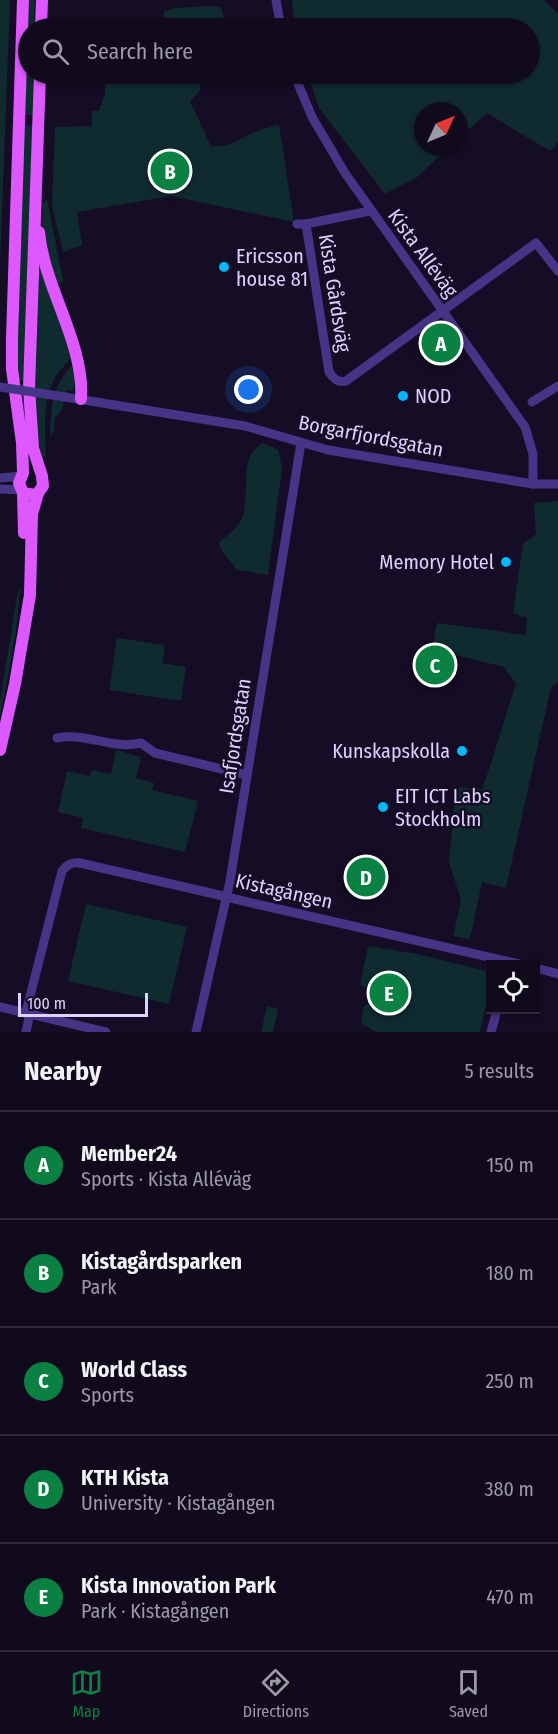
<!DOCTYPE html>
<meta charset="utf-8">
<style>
body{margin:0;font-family:"Fira Sans Condensed",sans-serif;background:#1e1829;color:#f1f3f6}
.controls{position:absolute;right:18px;bottom:18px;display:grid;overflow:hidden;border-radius:0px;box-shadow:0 2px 4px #0004}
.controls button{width:54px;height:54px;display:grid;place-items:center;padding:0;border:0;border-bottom:2px solid #302b3b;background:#100a1c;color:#f1f3f6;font:30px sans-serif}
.compass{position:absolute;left:414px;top:102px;width:54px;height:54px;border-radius:50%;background:#100a1c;box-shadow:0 2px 4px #0004;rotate:46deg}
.scale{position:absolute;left:18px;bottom:15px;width:130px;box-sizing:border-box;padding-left:6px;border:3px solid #ded1ff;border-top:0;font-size:16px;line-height:21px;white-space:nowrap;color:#ded1ff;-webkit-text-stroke:4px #150d25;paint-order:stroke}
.you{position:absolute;left:249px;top:390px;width:21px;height:21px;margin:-15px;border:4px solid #fff;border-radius:50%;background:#1a73e8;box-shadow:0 0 0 9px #1a73e833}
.badge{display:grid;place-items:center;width:39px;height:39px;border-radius:50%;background:#0b8043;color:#fff;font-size:20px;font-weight:700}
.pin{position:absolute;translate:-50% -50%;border:3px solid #fff;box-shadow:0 2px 6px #0006}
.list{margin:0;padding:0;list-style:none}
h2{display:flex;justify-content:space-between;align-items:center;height:78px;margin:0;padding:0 24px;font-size:26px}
h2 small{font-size:20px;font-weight:400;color:#9c9aa3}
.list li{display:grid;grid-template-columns:39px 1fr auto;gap:18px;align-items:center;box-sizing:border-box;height:108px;padding:0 24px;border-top:2px solid #302b3b}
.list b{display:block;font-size:22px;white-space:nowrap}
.list p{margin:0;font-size:20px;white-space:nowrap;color:#9c9aa3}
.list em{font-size:20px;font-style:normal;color:#9c9aa3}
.icon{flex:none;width:33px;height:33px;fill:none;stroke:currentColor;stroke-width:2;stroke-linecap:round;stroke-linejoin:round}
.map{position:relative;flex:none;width:558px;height:1032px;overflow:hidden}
.search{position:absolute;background:#100a1c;box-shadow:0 2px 4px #0004;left:18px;right:18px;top:18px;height:66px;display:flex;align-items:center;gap:15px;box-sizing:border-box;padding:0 21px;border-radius:33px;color:#9c9aa3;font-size:22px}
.sheet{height:618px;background:#100a1c}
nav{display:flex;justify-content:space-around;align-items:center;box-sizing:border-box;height:84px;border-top:2px solid #302b3b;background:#100a1c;font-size:16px;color:#9c9aa3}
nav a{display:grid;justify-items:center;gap:3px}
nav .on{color:#0b8043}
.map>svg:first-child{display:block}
.green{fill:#0f2b2f}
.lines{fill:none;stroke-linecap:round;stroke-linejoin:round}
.minor{stroke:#463587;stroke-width:9}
.major{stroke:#dd58ff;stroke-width:12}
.minor-bridge{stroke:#463587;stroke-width:9}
.poi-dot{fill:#00b7fc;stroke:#150d25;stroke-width:2}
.labels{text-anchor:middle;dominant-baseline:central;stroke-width:5;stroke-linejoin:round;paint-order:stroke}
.street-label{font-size:20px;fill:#ded1ff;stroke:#150d25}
.poi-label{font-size:20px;fill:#ded1ff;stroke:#150d25;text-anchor:start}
</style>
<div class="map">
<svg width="558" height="1032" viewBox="0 0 558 1032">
<rect width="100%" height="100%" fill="#150d25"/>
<!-- green -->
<g class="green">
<path d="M0 0H10L0 265Z"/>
<path d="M29 0H35L34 28H28V74H32L36 87 34 115H25Z"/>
<path d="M292 0H543L558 13V142L550 151 487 113 459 138V111H423V147H449L416 178 385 194 319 108 308 74H530V28H296Z"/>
<path d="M209 6 221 7 226 28H136L164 26V12L175 8Z"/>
<path d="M105 74H196C202 89 203 89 190 101L211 146C230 149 243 136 260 130 266 128 273 126 279 125L294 222 171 196 77 212 82 245 63 252 52 206 55 127 92 126V111H99L105 94Z"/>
<path d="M24 125 34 126 26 381H18L16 350Z"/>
<path d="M47 199 63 280 61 284H57L44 244 42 203Z"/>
<path d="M37 254 71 358C66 364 60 370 56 376 42 398 45 431 46 455L42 458 33 413Z"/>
<path d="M73 364 75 381 73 391 66 390 62 410 55 418 54 431 50 436C51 408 52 386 73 364Z"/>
<path d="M263 443 278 450 282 468 268 575 237 570 220 548 219 542C228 535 238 528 242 518 252 495 236 457 263 443Z"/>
<path d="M558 501V682L551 687 506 888 482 882 470 939 453 936 461 900 449 862 456 787 482 789C495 754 504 719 516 684L504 667 432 649 437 623 526 635 527 618 513 613 523 544 536 534 534 503Z"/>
<path d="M18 590H20L16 632 0 718V702Z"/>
<path d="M117 638 165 645 162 663 186 667 181 701 109 690Z"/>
<path d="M116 750 141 757 136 778 154 783 152 790 198 801 185 852 81 828 83 818 58 812 67 771 90 776 92 770 111 774Z"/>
<path d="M86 904 187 927 169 1004 68 981Z"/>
<path d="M368 946 417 954 490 972V987L480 1032H376L361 1023 363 1008 372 998 368 988 360 985Z"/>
<path d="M267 1006 278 1009 273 1032H261Z"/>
</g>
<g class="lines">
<!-- minor -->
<g class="minor">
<path d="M276 0 281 28"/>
<path d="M294 74 312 117 345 173 525 427 533 454V484"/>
<path d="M297 224H306L329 372C334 379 338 383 346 381L536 243 558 271"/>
<path d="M306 224 370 211"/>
<path d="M65 397 245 426 328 450 533 484H558"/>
<path d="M532 402 558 386"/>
<path d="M0 478 21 476"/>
<path d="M0 489 21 490"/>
<path d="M57 738C88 732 110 750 141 743L155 753 247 775"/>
<path d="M256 904 519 964"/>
<path d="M536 968 558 974"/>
<path d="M0 1007 106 1032"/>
<path d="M26 1012 62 871C67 864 72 862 80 863L206 892"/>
<path d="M26 1032 30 1013"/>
<path d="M196 1032 230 881 301 443"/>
<path d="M491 1032 497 1010"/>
</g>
<!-- major -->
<g class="major">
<path d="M23 0 12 338V369L22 443 23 473 19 483 23 493 35 495 38 493 43 486 42 476 33 448 29 388 40 74"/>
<path d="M41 28 42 0"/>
<path d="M39 232C44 288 85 344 81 399"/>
<path d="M23 493 24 533"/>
<path d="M0 750 15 684 30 595 32 514 38 493"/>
</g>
<!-- minor-bridge -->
<g class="minor-bridge">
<path d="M0 387 65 397"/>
<path d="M206 892 256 904"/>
</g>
</g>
<!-- markers -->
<g class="poi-dot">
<circle cx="224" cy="267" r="6"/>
<circle cx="403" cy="396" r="6"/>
<circle cx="506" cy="562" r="6"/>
<circle cx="462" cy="751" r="6"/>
<circle cx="383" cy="807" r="6"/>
</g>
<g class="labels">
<!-- street labels -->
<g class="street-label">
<text transform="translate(423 253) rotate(54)">Kista Alléväg</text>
<text transform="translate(335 293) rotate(81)">Kista Gårdsväg</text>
<text transform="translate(371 436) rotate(11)">Borgarfjordsgatan</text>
<text transform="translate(235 736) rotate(-81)">Isafjordsgatan</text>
<text transform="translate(284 891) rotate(13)">Kistagången</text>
</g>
<!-- poi labels -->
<g class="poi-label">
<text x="236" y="256">Ericsson<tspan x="236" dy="23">house 81</tspan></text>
<text x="415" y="396">NOD</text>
<text x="494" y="562" text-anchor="end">Memory Hotel</text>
<text x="450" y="751" text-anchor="end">Kunskapskolla</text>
<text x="395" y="796">EIT ICT Labs<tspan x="395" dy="23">Stockholm</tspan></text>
</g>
</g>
</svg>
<div class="controls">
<button><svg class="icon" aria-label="locate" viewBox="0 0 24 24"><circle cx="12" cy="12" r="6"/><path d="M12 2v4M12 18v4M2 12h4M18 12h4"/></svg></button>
</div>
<svg class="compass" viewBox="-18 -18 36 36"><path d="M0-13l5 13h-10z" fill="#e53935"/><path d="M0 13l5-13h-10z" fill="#9c9aa3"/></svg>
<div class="scale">100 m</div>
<div class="you"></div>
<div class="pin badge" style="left:441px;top:343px">A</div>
<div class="pin badge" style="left:170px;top:171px">B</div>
<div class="pin badge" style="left:435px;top:665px">C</div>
<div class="pin badge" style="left:366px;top:877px">D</div>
<div class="pin badge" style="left:389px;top:993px">E</div>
<div class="search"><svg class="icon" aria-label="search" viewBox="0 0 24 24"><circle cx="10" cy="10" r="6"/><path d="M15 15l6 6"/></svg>Search here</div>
</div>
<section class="sheet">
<h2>Nearby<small>5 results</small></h2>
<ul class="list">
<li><span class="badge">A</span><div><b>Member24</b><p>Sports · Kista Alléväg</p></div><em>150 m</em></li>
<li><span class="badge">B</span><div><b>Kistagårdsparken</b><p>Park</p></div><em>180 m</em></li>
<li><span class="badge">C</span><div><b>World Class</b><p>Sports</p></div><em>250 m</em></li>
<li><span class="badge">D</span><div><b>KTH Kista</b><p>University · Kistagången</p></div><em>380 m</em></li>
<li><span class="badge">E</span><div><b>Kista Innovation Park</b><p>Park · Kistagången</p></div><em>470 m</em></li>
</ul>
</section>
<nav>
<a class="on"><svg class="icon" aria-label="map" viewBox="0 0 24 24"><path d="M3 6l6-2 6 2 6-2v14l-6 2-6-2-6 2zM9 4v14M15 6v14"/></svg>Map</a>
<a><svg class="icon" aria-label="directions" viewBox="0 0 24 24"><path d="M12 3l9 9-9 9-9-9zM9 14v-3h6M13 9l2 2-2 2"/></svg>Directions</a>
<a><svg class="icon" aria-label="saved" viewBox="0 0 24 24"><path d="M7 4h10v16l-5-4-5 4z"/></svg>Saved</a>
</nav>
